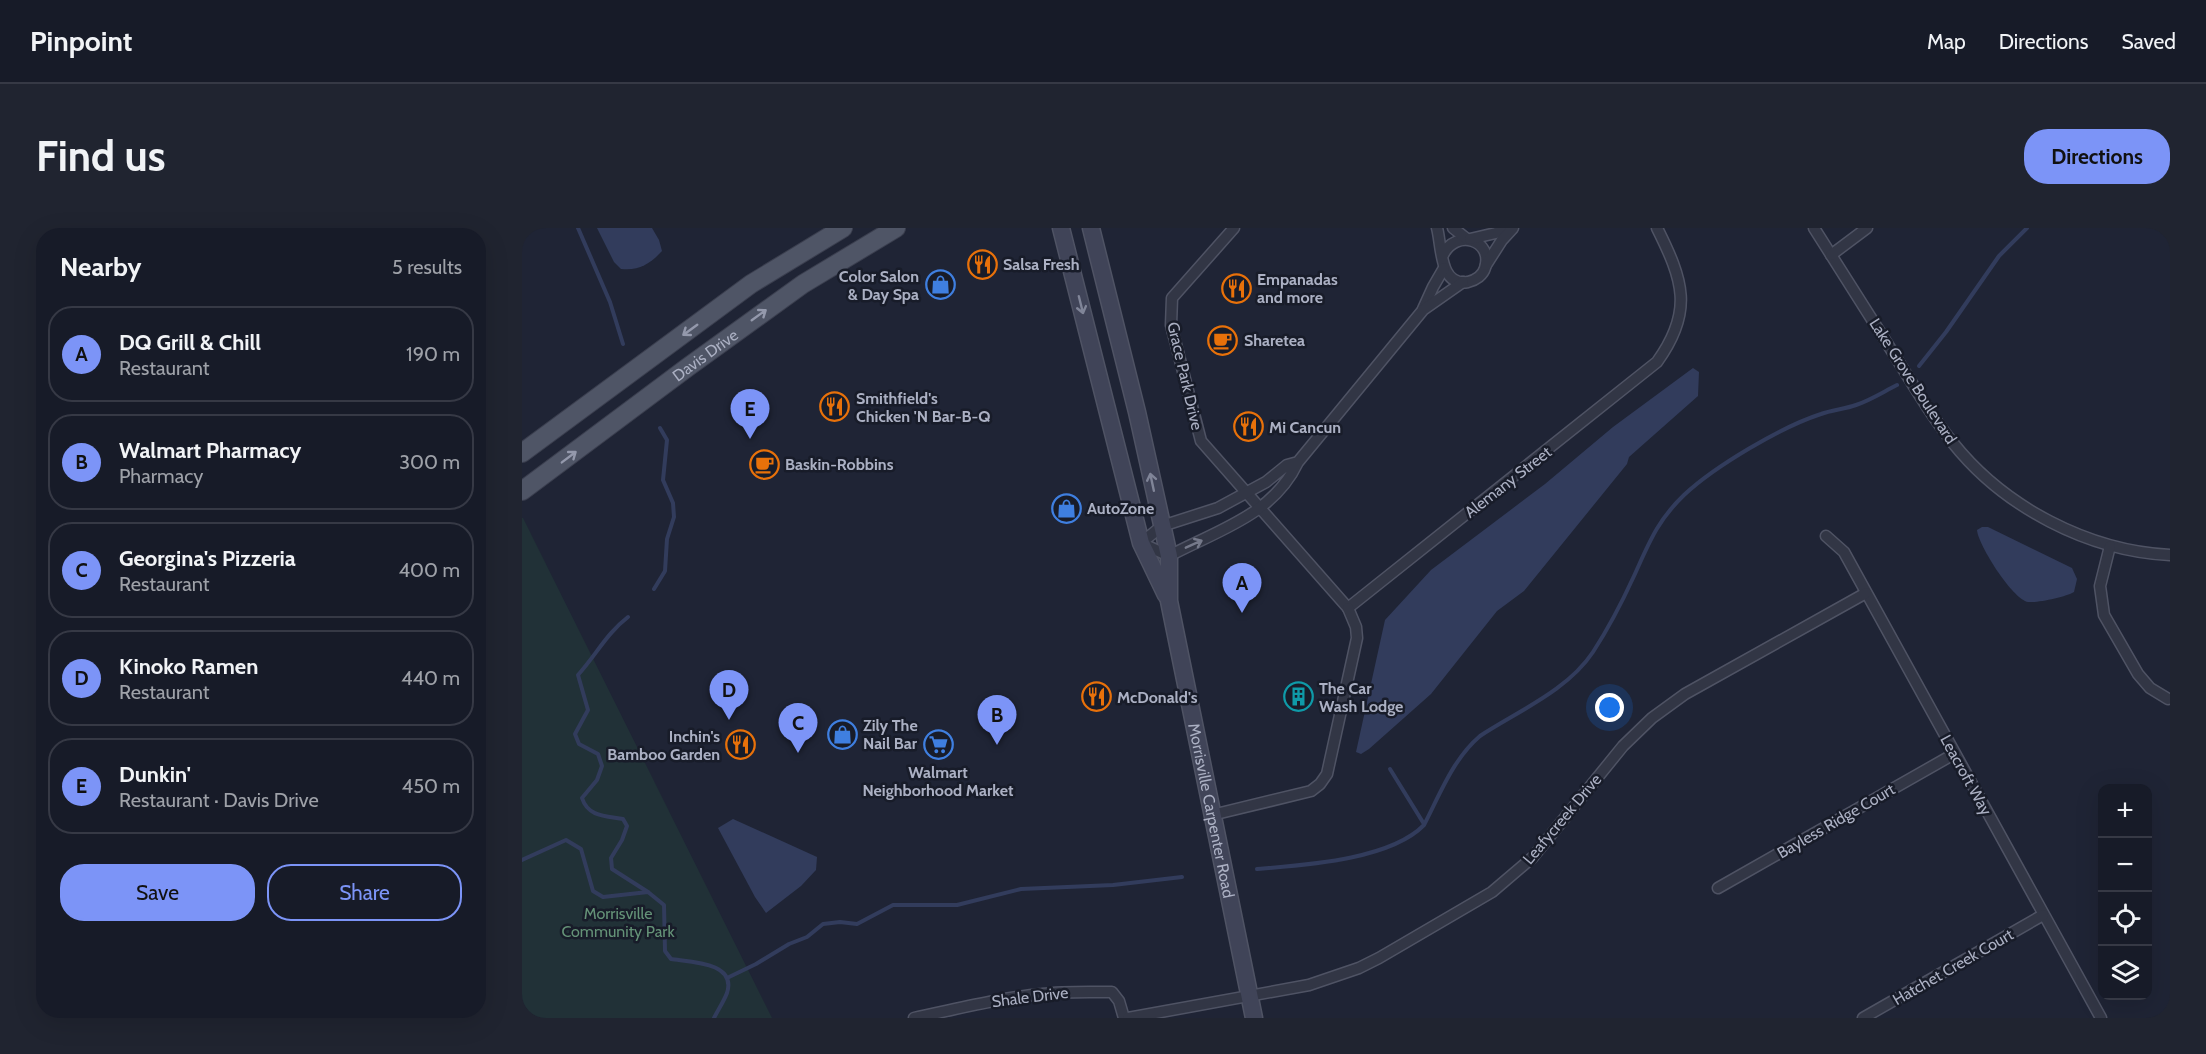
<!DOCTYPE html>
<meta charset="utf-8">
<style>
body{margin:0;font-family:Cabin,sans-serif;background:#202430;color:#f1f3f6}
.controls{position:absolute;right:18px;bottom:18px;display:grid;overflow:hidden;border-radius:12px;box-shadow:0 6px 24px #0002}
.controls button{width:54px;height:54px;display:grid;place-items:center;padding:0;border:0;border-bottom:2px solid #363945;background:#171b28;color:#f1f3f6;font:30px sans-serif}
.you{position:absolute;left:1088px;top:480px;width:21px;height:21px;margin:-15px;border:4px solid #fff;border-radius:50%;background:#1a73e8;box-shadow:0 0 0 9px #1a73e833}
.badge{display:grid;place-items:center;width:39px;height:39px;border-radius:50%;background:#7c94f7;color:#111;font-size:20px;font-weight:700}
.pin{position:absolute;translate:-50% -50px;filter:drop-shadow(0 2px 3px #0008)}
.pin::after{content:'';position:absolute;top:32px;width:21px;height:18px;background:inherit;clip-path:polygon(0 0,100% 0,50% 100%)}
.list{margin:0;padding:0;list-style:none}
h2{display:flex;justify-content:space-between;align-items:center;height:78px;margin:0;padding:0 24px;font-size:26px}
h2 small{font-size:20px;font-weight:400;color:#9ea1a8}
.list li{display:grid;grid-template-columns:39px 1fr auto;gap:18px;align-items:center;box-sizing:border-box;height:96px;margin:0 12px 12px;padding:0 12px;border:2px solid #363945;border-radius:24px}
.list b{display:block;font-size:22px;white-space:nowrap}
.list p{margin:0;font-size:20px;white-space:nowrap;color:#9ea1a8}
.list em{font-size:20px;font-style:normal;color:#9ea1a8}
.actions{display:flex;gap:12px;padding:18px 24px}
.actions a{flex:1;padding:14px 0;border:2px solid #7c94f7;border-radius:24px;text-align:center;font-size:21px;color:#7c94f7}
.actions .main{background:#7c94f7;color:#111}
.icon{flex:none;width:33px;height:33px;fill:none;stroke:currentColor;stroke-width:2;stroke-linecap:round;stroke-linejoin:round}
.map{position:relative;flex:none;width:1648px;height:790px;overflow:hidden;border-radius:24px}
header{display:flex;align-items:center;gap:36px;box-sizing:border-box;height:84px;padding:0 30px;background:#171b28;border-bottom:2px solid #363945}
header strong{font-size:28px}
nav{display:flex;gap:33px;margin-inline-start:auto;font-size:21px}
.intro{display:flex;align-items:center;justify-content:space-between;box-sizing:border-box;height:144px;padding:0 36px}
h1{margin:0;font-size:42px}
.button{padding:15px 27px;border-radius:24px;background:#7c94f7;color:#111;font-size:21px;font-weight:700}
main{display:flex;gap:36px;padding:0 36px}
aside{flex:1;background:#171b28;border-radius:24px;box-shadow:0 6px 24px #0002}
.map>svg:first-child{display:block}
.green{fill:#213137}
.water{fill:#323c5c}
.lines{fill:none;stroke-linecap:round;stroke-linejoin:round}
.stream{stroke:#323c5c;stroke-width:4}
.minor-casing{stroke:#4f5364;stroke-width:13}
.secondary-casing{stroke:#4f5364;stroke-width:19}
.primary-casing{stroke:#3b3f4f;stroke-width:20}
.minor{stroke:#323645;stroke-width:10}
.secondary{stroke:#404458;stroke-width:16}
.primary{stroke:#4f5566;stroke-width:18}
.oneway{stroke:#808598}
.oneway2{stroke:#9499ac}
.oneway3{stroke:#75798a}
.labels{text-anchor:middle;dominant-baseline:central;stroke-width:5;stroke-linejoin:round;paint-order:stroke}
.poi-label{font-size:16px;font-weight:bold;fill:#abb0c3;stroke:#181c29;text-anchor:start}
.street-label{font-size:16px;fill:#abb0c3;stroke:#181c29}
.park-label{font-size:16px;fill:#649277;stroke:#181c29}
</style>
<header>
<strong>Pinpoint</strong>
<nav><a>Map</a><a>Directions</a><a>Saved</a></nav>
</header>
<div class="intro"><h1>Find us</h1><a class="button">Directions</a></div>
<main>
<aside>
<h2>Nearby<small>5 results</small></h2>
<ul class="list">
<li><span class="badge">A</span><div><b>DQ Grill &amp; Chill</b><p>Restaurant</p></div><em>190 m</em></li>
<li><span class="badge">B</span><div><b>Walmart Pharmacy</b><p>Pharmacy</p></div><em>300 m</em></li>
<li><span class="badge">C</span><div><b>Georgina's Pizzeria</b><p>Restaurant</p></div><em>400 m</em></li>
<li><span class="badge">D</span><div><b>Kinoko Ramen</b><p>Restaurant</p></div><em>440 m</em></li>
<li><span class="badge">E</span><div><b>Dunkin'</b><p>Restaurant · Davis Drive</p></div><em>450 m</em></li>
</ul>
<div class="actions"><a class="main">Save</a><a>Share</a></div>
</aside>
<div class="map">
<svg width="1648" height="790" viewBox="0 0 1648 790">
<rect width="100%" height="100%" fill="#1f2435"/>
<!-- green -->
<path class="green" d="M0 290H1L250 790H0Z"/>
<!-- water -->
<g class="water">
<path d="M75 0H130L137 12 140 23C128 36 117 43 99 41L92 34Z"/>
<path d="M1171 140 1177 144 1176 168 1107 229 1105 236 1002 363 975 383 909 466 847 521 839 526 834 524 863 392 909 342 1023 256 1091 199Z"/>
<path d="M1466 299 1550 340 1555 351 1552 364C1544 369 1515 375 1506 374 1491 372 1456 317 1455 302L1460 299Z"/>
<path d="M211 591 295 629 294 642 279 658 244 685 233 669 196 600Z"/>
</g>
<g class="lines">
<!-- stream -->
<g class="stream">
<path d="M56 0 88 74 101 116"/>
<path d="M1397 138 1424 104 1477 28 1505 0"/>
<path d="M132 361 143 343 145 311 152 289 151 275 141 252 145 212 138 200"/>
<path d="M106 389C85 405 74 427 56 447L66 482 53 506 57 516 76 526 80 538 75 552 60 570C66 589 84 588 101 591L105 598 100 612 89 630 90 641 126 664"/>
<path d="M868 541 902 596"/>
<path d="M0 632 44 612 59 621 71 663 81 669 126 664 142 677 143 723 149 731C168 734 215 734 205 765 202 773 196 782 192 790"/>
<path d="M735 641C782 637 868 632 902 597 918 566 931 531 958 508 996 483 1045 463 1071 424 1086 401 1101 372 1112 348 1127 315 1135 293 1162 267 1193 238 1259 199 1299 186 1310 182 1323 181 1334 177 1349 172 1361 164 1375 157"/>
<path d="M205 750 234 736 267 716 285 709 301 696 318 694 335 696 371 677H435L499 661 591 657 660 649"/>
</g>
<defs>
<g id="minor">
<path d="M712 0 650 70 649 97 679 213 826 380 1135 134C1172 83 1161 52 1135 0"/>
<path d="M915 0C920 18 917 59 946 54 954 52 961 47 963 40 972 12 934 0 921 27"/>
<path d="M931 0 945 11"/>
<path d="M1292 0C1317 40 1343 80 1368 120 1388 151 1407 186 1431 215 1482 279 1566 323 1648 327"/>
<path d="M948 11 974 5 983 0"/>
<path d="M1309 27 1345 0"/>
<path d="M964 37 980 12 991 0"/>
<path d="M901 81 911 59 922 40"/>
<path d="M776 234 765 237 744 254 696 280 640 298 619 315 647 328C696 302 751 287 776 234L901 82 941 54"/>
<path d="M1304 308 1322 324 1579 790"/>
<path d="M1588 318 1578 358 1582 387 1616 446 1628 460 1646 471"/>
<path d="M690 587 789 563 798 556 805 546 835 410 834 399 826 380"/>
<path d="M1196 660 1432 526"/>
<path d="M392 790C434 781 477 770 520 766 543 763 567 764 590 764L597 773 602 790"/>
<path d="M606 790 787 757 837 740 857 730 970 664 1011 629 1101 518 1130 490 1163 466 1344 365"/>
<path d="M1341 790 1521 687"/>
</g>
<g id="secondary">
<path d="M539 0 619 315 644 367"/>
<path id="s1" d="M569 0 615 184 647 328V373L732 790"/>
</g>
<g id="primary">
<path d="M0 225 229 56 321 0"/>
<path id="s2" d="M0 263 166 139 281 56 374 0"/>
</g>
</defs>
<!-- minor casing -->
<use href="#minor" class="minor-casing"/>
<!-- secondary casing -->
<use href="#secondary" class="secondary-casing"/>
<!-- primary casing -->
<use href="#primary" class="primary-casing"/>
<!-- minor -->
<use href="#minor" class="minor"/>
<!-- secondary -->
<use href="#secondary" class="secondary"/>
<!-- primary -->
<use href="#primary" class="primary"/>
</g>
<!-- one-way arrows -->
<defs><path id="oneway-shaft" d="M-6 0H5M1.5-3L5.5 0L1.5 3" fill="none" stroke-width="1.6" stroke-linecap="round" stroke-linejoin="round" transform="scale(1.5)"/></defs>
<g class="oneway">
<use href="#oneway-shaft" transform="translate(559 77) rotate(76)"/>
<use href="#oneway-shaft" transform="translate(630 254) rotate(-102)"/>
</g>
<g class="oneway2">
<use href="#oneway-shaft" transform="translate(237 87) rotate(-36)"/>
<use href="#oneway-shaft" transform="translate(168 102) rotate(144)"/>
<use href="#oneway-shaft" transform="translate(47 229) rotate(-37)"/>
</g>
<use class="oneway3" href="#oneway-shaft" transform="translate(672 316) rotate(-24)"/>
<!-- icons -->
<defs>
<symbol id="restaurant-ring" viewBox="-11 -11 22 22"><circle r="9.5" fill="#181c29" stroke="#e8710a" stroke-width="1.5"/><path d="M-5-6h1v4h1v-4h1v4h1v-4h1v5L-1.5 .5V6h-2V.5L-5-1ZM5-6V6H3V1.5H1.5Q1.5-4 5-6Z" fill="#e8710a"/></symbol>
<symbol id="shop-ring" viewBox="-11 -11 22 22"><circle r="9.5" fill="#181c29" stroke="#3f7fe0" stroke-width="1.5"/><path d="M-5-2.5h2.3a2.7 3.5 0 0 1 5.4 0H5L5.5 6h-11ZM-1.5-2.5h3a1.5 2.3 0 0 0-3 0Z" fill="#3f7fe0"/></symbol>
<symbol id="cafe-ring" viewBox="-11 -11 22 22"><circle r="9.5" fill="#181c29" stroke="#e8710a" stroke-width="1.5"/><path d="M-5.5-4.5H6V0H3Q3 3.5 0 3.5H-2.5Q-5.5 3.5-5.5 0ZM3-3.2v2h1.7v-2ZM-6 4.5H4V6H-6Z" fill="#e8710a"/></symbol>
<symbol id="building-ring" viewBox="-11 -11 22 22"><circle r="9.5" fill="#181c29" stroke="#0f9aa8" stroke-width="1.5"/><path d="M-4-6H4V6H1V3H-1V6H-4ZM-2.5-4.3h1.7v1.8h-1.7ZM.8-4.3h1.7v1.8H.8ZM-2.5-1h1.7V.8h-1.7ZM.8-1h1.7V.8H.8Z" fill="#0f9aa8"/></symbol>
<symbol id="supermarket-ring" viewBox="-11 -11 22 22"><circle r="9.5" fill="#181c29" stroke="#3f7fe0" stroke-width="1.5"/><path d="M-6-5.5h2.5l.6 2H6L4.5 2H-2.5L-4.4-4H-6ZM-1.5 3.2a1.3 1.3 0 1 0 .1 0ZM3 3.2a1.3 1.3 0 1 0 .1 0Z" fill="#3f7fe0"/></symbol>
</defs>
<g fill-rule="evenodd">
<use href="#restaurant-ring" x="444" y="20" width="33" height="33"/>
<use href="#shop-ring" x="402" y="40" width="33" height="33"/>
<use href="#restaurant-ring" x="698" y="44" width="33" height="33"/>
<use href="#cafe-ring" x="684" y="96" width="33" height="33"/>
<use href="#restaurant-ring" x="296" y="162" width="33" height="33"/>
<use href="#restaurant-ring" x="710" y="182" width="33" height="33"/>
<use href="#cafe-ring" x="226" y="220" width="33" height="33"/>
<use href="#shop-ring" x="528" y="264" width="33" height="33"/>
<use href="#restaurant-ring" x="558" y="452" width="33" height="33"/>
<use href="#building-ring" x="760" y="452" width="33" height="33"/>
<use href="#shop-ring" x="304" y="490" width="33" height="33"/>
<use href="#supermarket-ring" x="400" y="500" width="33" height="33"/>
<use href="#restaurant-ring" x="202" y="500" width="33" height="33"/>
</g>
<g class="labels">
<!-- poi labels -->
<g class="poi-label">
<text x="481" y="36">Salsa Fresh</text>
<text x="397" y="48" text-anchor="end">Color Salon<tspan x="397" dy="18">&amp; Day Spa</tspan></text>
<text x="735" y="51">Empanadas<tspan x="735" dy="18">and more</tspan></text>
<text x="722" y="112">Sharetea</text>
<text x="334" y="170">Smithfield's<tspan x="334" dy="18">Chicken 'N Bar-B-Q</tspan></text>
<text x="747" y="199">Mi Cancun</text>
<text x="263" y="236">Baskin-Robbins</text>
<text x="565" y="280">AutoZone</text>
<text x="797" y="460">The Car<tspan x="797" dy="18">Wash Lodge</tspan></text>
<text x="595" y="469">McDonald's</text>
<text x="341" y="497">Zily The<tspan x="341" dy="18">Nail Bar</tspan></text>
<text x="198" y="508" text-anchor="end">Inchin's<tspan x="198" dy="18">Bamboo Garden</tspan></text>
<text x="416" y="544" text-anchor="middle">Walmart<tspan x="416" dy="18">Neighborhood Market</tspan></text>
</g>
<!-- street labels -->
<g class="street-label">
<text stroke="none"><textPath href="#s2" startOffset="228">Davis Drive</textPath></text>
<text transform="translate(663 148) rotate(77)">Grace Park Drive</text>
<text transform="translate(1391 153) rotate(57)">Lake Grove Boulevard</text>
<text transform="translate(986 254) rotate(-38)">Alemany Street</text>
<text transform="translate(1444 547) rotate(61)">Leacroft Way</text>
<text stroke="none"><textPath href="#s1" startOffset="596">Morrisville Carpenter Road</textPath></text>
<text transform="translate(1040 591) rotate(-50)">Leafycreek Drive</text>
<text transform="translate(1314 593) rotate(-30)">Bayless Ridge Court</text>
<text transform="translate(1431 739) rotate(-30)">Hatchet Creek Court</text>
<text transform="translate(508 769) rotate(-7)">Shale Drive</text>
</g>
<!-- park labels -->
<g class="park-label">
<text x="96" y="685">Morrisville<tspan x="96" dy="18">Community Park</tspan></text>
</g>
</g>
</svg>
<div class="controls">
<button>+</button>
<button>−</button>
<button><svg class="icon" aria-label="locate" viewBox="0 0 24 24"><circle cx="12" cy="12" r="6"/><path d="M12 2v4M12 18v4M2 12h4M18 12h4"/></svg></button>
<button><svg class="icon" aria-label="layers" viewBox="0 0 24 24"><path d="M12 4l9 5-9 5-9-5zM3 14l9 5 9-5"/></svg></button>
</div>
<div class="you"></div>
<div class="pin badge" style="left:720px;top:385px">A</div>
<div class="pin badge" style="left:475px;top:517px">B</div>
<div class="pin badge" style="left:276px;top:525px">C</div>
<div class="pin badge" style="left:207px;top:492px">D</div>
<div class="pin badge" style="left:228px;top:211px">E</div>
</div>
</main>
